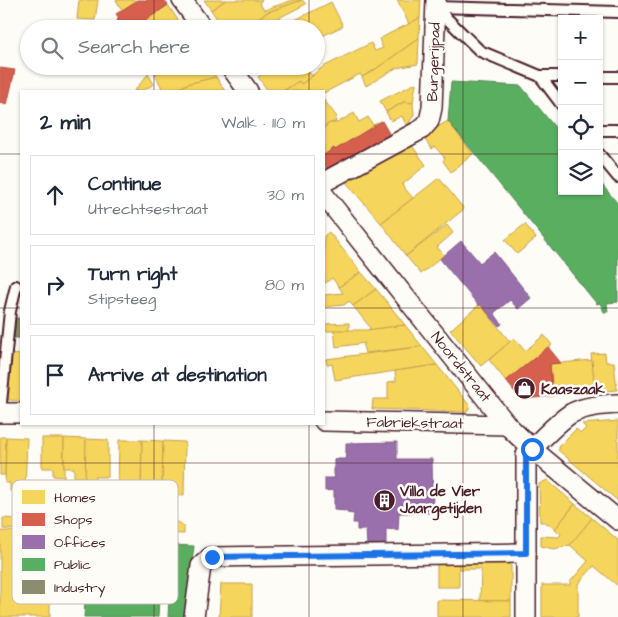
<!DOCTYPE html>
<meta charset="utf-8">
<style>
body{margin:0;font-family:"Architects Daughter",sans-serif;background:#f2f2f3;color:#1f2937}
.controls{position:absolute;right:15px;top:15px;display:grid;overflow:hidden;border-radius:0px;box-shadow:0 1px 4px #0004}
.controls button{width:45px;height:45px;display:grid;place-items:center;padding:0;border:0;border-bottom:1px solid #e0e1e3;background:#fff;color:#1f2937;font:25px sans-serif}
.stop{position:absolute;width:15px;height:15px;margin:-11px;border:4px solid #1a73e8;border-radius:50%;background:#fff}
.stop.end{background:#1a73e8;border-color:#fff;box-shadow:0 1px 5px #0008}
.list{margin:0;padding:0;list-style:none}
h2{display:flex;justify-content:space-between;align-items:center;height:65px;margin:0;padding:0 20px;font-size:21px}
h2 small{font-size:16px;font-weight:400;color:#747a83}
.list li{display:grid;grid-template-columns:32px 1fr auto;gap:15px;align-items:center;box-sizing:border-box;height:80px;margin:0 10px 10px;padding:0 10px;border:1px solid #e0e1e3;border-radius:0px}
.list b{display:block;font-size:19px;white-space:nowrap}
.list p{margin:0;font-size:16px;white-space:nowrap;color:#747a83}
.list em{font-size:16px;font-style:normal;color:#747a83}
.icon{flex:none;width:28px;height:28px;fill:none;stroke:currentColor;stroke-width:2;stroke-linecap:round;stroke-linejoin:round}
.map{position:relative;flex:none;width:618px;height:617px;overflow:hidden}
.search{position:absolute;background:#fff;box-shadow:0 1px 4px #0004;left:20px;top:20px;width:305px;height:55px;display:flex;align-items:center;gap:12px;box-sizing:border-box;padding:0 18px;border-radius:28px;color:#747a83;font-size:19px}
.panel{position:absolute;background:#fff;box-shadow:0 1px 4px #0004;left:20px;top:90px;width:305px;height:335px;border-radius:0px}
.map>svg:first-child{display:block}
.homes{fill:#f6d55c;stroke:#c29e4d}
.shops{fill:#d6604d;stroke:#ac4c43}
.offices{fill:#9970ab;stroke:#815885}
.public{fill:#5aae61;stroke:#558351}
.industry{fill:#8c8c6e;stroke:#786b5a}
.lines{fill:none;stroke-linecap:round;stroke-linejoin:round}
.lane-casing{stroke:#4a1f2b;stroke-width:14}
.street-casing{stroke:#4a1f2b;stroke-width:22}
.lane{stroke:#fdfcf7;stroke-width:10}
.street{stroke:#fdfcf7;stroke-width:19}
.route{stroke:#1a73e8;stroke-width:6}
.grid{fill:none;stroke:#4a1f2b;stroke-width:1;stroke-opacity:0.55}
.labels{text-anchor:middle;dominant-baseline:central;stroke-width:5;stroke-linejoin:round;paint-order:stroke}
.street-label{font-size:15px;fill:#4a1f2b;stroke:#fdfcf7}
.poi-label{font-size:15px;font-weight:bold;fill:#4a1f2b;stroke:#fdfcf7;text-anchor:start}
.key{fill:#fdfcf7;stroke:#c7baba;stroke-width:1}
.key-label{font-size:14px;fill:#4a1f2b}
</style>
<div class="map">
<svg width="618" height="617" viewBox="0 0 618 617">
<rect width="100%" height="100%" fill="#fdfcf7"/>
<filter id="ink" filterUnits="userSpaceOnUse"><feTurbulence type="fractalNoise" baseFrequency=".02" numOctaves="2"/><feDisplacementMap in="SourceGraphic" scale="10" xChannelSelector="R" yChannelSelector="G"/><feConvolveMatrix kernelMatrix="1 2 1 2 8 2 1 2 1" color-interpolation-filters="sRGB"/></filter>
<g filter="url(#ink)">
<!-- homes -->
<g class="homes">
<path d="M79 0H98L95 20 77 19Z"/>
<path d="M116 0H138L122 10Z"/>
<path d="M204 0H226L211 10Z"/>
<path d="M226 0H262L259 2 264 10 293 0H302L268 12 240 29H224L211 10Z"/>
<path d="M302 0 306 4 277 19 269 21 273 26 269 29H240L268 12Z"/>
<path d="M397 0H421L420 18 409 24Z"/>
<path d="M331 2 343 26 316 39V29H289L287 24Z"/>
<path d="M168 5 184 29H133Z"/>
<path d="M420 18 419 38 373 71 362 77 360 74 324 93V91H283L299 81 301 84 323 67 371 43 375 51 383 48 379 39Z"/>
<path d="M419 38 418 64 396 68 366 86 362 77 373 71Z"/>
<path d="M113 66H140L135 70H113Z"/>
<path d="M165 66H209L216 77 187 84 175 91H159L158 90 162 88 155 74 166 68Z"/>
<path d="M273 66H305L312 76 314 75 301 84 299 81 283 91H268L258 77Z"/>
<path d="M148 74 154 84 142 91H134Z"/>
<path d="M216 77 225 91H185L182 87 187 84Z"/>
<path d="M416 83 413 103 404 102 386 112 380 101Z"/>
<path d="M324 100 337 117 335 119 336 122 330 123 324 127Z"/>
<path d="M404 102 413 103 414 114 407 127 402 116 391 121 386 112Z"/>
<path d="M354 113 359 122 368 117 373 125 382 121 335 150 334 148 324 155V127L330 123H337Z"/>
<path d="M448 121 473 154 451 172 443 161 445 158 435 147 432 149 422 136Z"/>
<path d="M410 143 426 165 402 185 413 198 381 223 345 181 382 160 383 162Z"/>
<path d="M439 178 464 209 406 256 381 223Z"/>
<path d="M525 224 536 238 517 254 505 240Z"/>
<path d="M447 225 453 233 437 247 444 255 421 274 406 256Z"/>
<path d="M329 232 361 272 339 287 332 278 324 284V236Z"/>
<path d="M361 272 376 289 353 306 349 301 344 305 324 307V295L343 293 339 287Z"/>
<path d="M376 289 386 301 405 325 370 330 369 326 353 306Z"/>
<path d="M480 304 510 342 481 366 450 330Z"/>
<path d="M324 310 325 324 349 323V331H324Z"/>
<path d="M405 325 421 345 419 347 365 353 363 346 365 343 336 347 334 330H366Z"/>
<path d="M544 335 552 345 506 381 489 360 514 338 525 351Z"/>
<path d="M421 345 437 365 335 380 332 364 327 365 326 359 419 347Z"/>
<path d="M605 353 606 362H614L617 390 595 392 591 354Z"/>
<path d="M12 354 21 355V401L8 400Z"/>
<path d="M592 360 595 392 553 396 550 364Z"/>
<path d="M437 365 470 406 467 412 372 409 373 399H388V382L396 381 395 371Z"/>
<path d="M618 421V501L558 450 560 448 558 447 576 429 581 433 586 428 582 424Z"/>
<path d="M0 437H6L5 475H0Z"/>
<path d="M6 437 27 438 25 491H10V483H5Z"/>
<path d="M42 438H64V477L53 476V468H42Z"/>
<path d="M64 438 86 439V477H74V468H64Z"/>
<path d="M86 439 108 440V477H95L94 485H85Z"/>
<path d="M119 440H142L141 494H118Z"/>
<path d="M142 440 163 441 162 495 141 494Z"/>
<path d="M163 441 185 442 184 495H162Z"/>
<path d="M547 480 575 504 555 529 545 522H540L539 484Z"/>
<path d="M575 504 592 518 572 543 570 545 554 549 541 546V536L559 537 561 534 555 529Z"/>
<path d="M22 506 34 507 33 530 3 529V518L21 519Z"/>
<path d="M165 515 184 526V534L161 533 162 521Z"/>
<path d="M592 518 618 540V586L594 566 578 584V617H542V585H570V582L588 561 570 545Z"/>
<path d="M0 531 35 532V539H41L38 601H50V617H0Z"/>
<rect x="437" y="561" width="22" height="26"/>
<path d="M459 561 506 562 511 566V601H480L481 569H459Z"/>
<path d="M221 584H252V617H219Z"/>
<path d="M437 600 511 601V617H437Z"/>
</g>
<!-- shops -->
<g class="shops">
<path d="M138 0H164L168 5 133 29H123L117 20 119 18 116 14Z"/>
<path d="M0 68 15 70 7 105 0 103Z"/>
<path d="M382 121 391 137 333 170 327 169 324 165V155L334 148 335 150Z"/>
<path d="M548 347 561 363 550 364 553 396 525 399 518 396 506 381Z"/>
</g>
<!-- offices -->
<g class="offices">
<path d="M461 241 480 263 494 252 531 298 518 309 510 300 494 313 502 324 499 326 480 304 479 306 440 259Z"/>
<path d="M397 442V459H432L433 513H399L398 530 386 529V546H367L366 530H357V523H353L354 514 347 513V511L334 510V490L325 491V478H334V459H346V443Z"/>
</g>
<!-- public -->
<g class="public">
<path d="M451 82 521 86 562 136V191H599V181L618 204V302L607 303 608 312H604L600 303 597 304 448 121Z"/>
<path d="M41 539 194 546 185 617H168L169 597H159L158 617H84L87 569 39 567Z"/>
</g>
<!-- industry -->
<path class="industry" d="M15 318H21V338H14Z"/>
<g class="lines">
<defs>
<g id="lane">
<path d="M436 7 618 12"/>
<path d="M436 8 480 51 540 76H562"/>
<path d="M540 76 562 105"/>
<path d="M599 77H618"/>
<path d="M599 130H618"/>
<path d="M599 154 618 177"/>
<path d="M0 413 10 311 16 286"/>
</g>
<g id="street">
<path d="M182 0 203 29"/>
<path d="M230 66 248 91"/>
<path d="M324 182 422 129 429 121 432 108 436 0"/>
<path d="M324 195 507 425 532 449 618 520"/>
<path d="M0 413H21"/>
<path d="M324 421 507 425"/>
<path d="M194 617 201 566 211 557 526 553"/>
<path d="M526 617V455C537 444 559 420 572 413 586 406 603 405 618 404"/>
</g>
</defs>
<!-- lane casing -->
<use href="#lane" class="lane-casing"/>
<!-- street casing -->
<use href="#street" class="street-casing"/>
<!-- lane -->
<use href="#lane" class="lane"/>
<!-- street -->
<use href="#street" class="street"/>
</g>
</g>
<g class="lines" filter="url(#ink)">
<!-- route -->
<path class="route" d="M212 557 526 553V455L532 449"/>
</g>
<!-- grid -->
<path class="grid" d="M154 0V29M309 0V29M463 0V617M154 66V91M309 66V91M0 154H21M324 154H562M599 154H618M0 308H21M324 308H618M154 424V617M309 424V617M0 463H618"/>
<!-- icons -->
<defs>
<symbol id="shop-disc" viewBox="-11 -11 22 22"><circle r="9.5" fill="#4a1f2b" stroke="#fdfcf7"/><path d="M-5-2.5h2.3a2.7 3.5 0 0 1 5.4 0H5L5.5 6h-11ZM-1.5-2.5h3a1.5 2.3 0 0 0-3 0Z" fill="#fff"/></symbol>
<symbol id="building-disc" viewBox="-11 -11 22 22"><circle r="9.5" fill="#4a1f2b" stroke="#fdfcf7"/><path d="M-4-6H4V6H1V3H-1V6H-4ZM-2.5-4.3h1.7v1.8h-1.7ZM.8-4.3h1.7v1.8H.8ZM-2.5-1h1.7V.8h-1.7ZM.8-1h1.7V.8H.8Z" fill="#fff"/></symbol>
</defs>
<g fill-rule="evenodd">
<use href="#shop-disc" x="512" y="376" width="25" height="25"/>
<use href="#building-disc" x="372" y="488" width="25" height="25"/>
</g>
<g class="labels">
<!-- street labels -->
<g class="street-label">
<text transform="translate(434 62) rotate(-88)">Burgerijpad</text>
<text transform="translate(461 367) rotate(51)">Noordstraat</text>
<text transform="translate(415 423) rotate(1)">Fabriekstraat</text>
</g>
<!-- poi labels -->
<g class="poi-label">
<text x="541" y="389">Kaaszaak</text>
<text x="400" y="491">Villa de Vier<tspan x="400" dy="17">Jaargetijden</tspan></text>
</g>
</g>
<!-- legend -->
<rect x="12" y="480" width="166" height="124" rx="8" class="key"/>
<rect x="22" y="490" width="23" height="14" fill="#f6d55c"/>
<rect x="22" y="513" width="23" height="13" fill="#d6604d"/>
<rect x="22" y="535" width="23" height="14" fill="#9970ab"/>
<rect x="22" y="558" width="23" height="13" fill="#5aae61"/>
<rect x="22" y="580" width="23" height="14" fill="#8c8c6e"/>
<g class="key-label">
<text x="54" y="502">Homes</text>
<text x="54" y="524">Shops</text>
<text x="54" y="547">Offices</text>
<text x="54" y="569">Public</text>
<text x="54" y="592">Industry</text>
</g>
</svg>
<div class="controls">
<button>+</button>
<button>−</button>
<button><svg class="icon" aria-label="locate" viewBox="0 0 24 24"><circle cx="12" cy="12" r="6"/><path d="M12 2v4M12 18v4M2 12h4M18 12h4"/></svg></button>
<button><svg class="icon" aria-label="layers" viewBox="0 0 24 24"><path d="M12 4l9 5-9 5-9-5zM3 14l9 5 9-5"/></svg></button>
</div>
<div class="stop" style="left:532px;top:449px"></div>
<div class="stop end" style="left:212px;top:557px"></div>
<div class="search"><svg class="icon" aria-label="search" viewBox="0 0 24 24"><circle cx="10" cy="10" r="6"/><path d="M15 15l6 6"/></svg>Search here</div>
<section class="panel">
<h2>2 min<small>Walk · 110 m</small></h2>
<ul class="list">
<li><svg class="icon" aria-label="ahead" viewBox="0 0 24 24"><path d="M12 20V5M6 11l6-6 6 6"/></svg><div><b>Continue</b><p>Utrechtsestraat</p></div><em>30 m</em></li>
<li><svg class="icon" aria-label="right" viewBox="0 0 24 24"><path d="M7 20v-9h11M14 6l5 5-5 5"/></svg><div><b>Turn right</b><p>Stipsteeg</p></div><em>80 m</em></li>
<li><svg class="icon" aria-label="arrive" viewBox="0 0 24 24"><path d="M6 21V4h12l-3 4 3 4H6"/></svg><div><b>Arrive at destination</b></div></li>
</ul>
</section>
</div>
